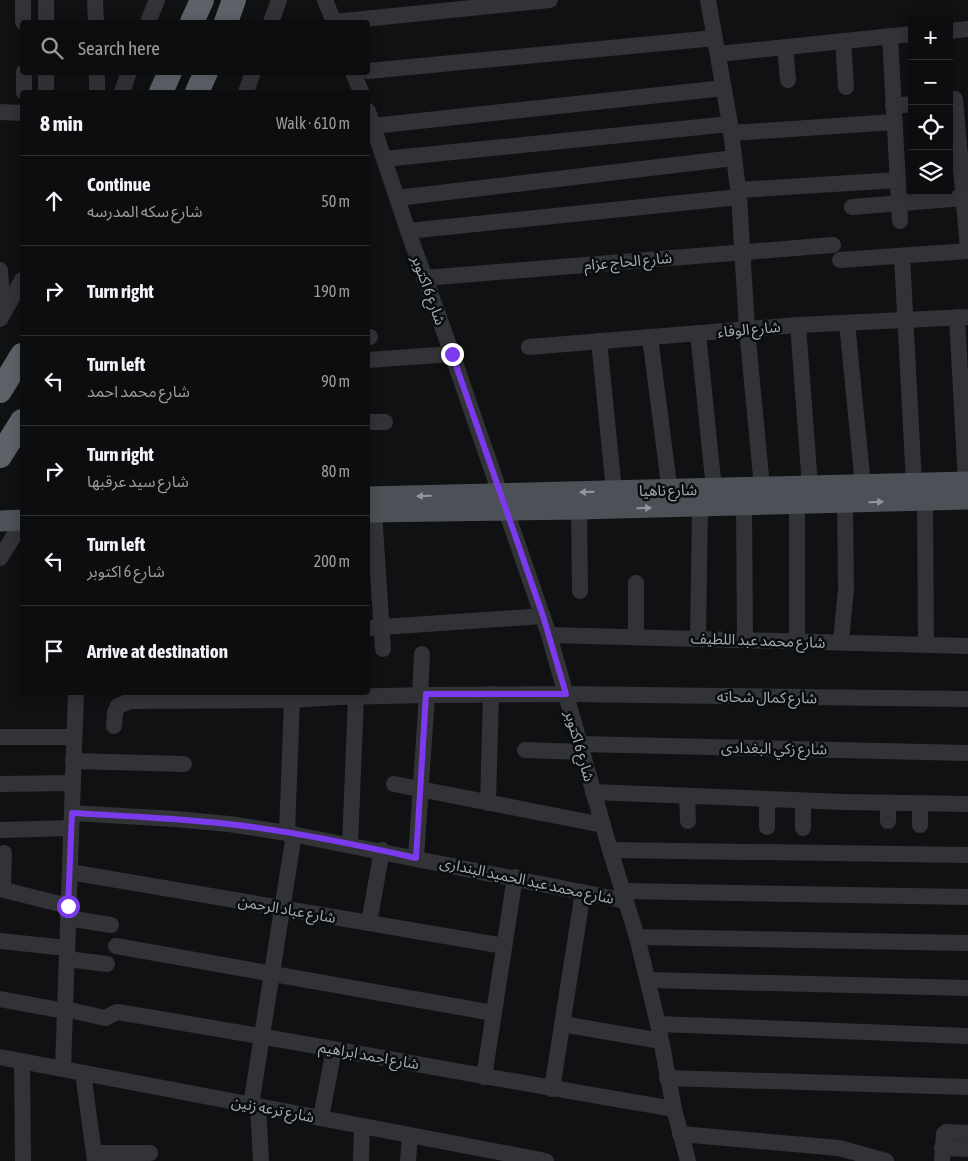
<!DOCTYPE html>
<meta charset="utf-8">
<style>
body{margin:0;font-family:"Asap Condensed","Noto Sans Arabic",sans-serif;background:#151617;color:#f1f3f6}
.controls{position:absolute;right:15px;top:15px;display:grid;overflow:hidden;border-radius:5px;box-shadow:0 2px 12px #0003}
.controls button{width:45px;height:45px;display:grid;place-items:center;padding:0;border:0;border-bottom:1px solid #2c2d2e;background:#0c0d0e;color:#f1f3f6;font:25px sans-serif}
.stop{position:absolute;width:15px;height:15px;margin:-11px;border:4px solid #7c3aed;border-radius:50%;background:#fff}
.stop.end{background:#7c3aed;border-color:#fff;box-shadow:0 1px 5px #0008}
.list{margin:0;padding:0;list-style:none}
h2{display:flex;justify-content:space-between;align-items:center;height:65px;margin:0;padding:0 20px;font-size:21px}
h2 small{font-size:16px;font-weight:400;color:#9a9c9e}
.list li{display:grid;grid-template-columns:32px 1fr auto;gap:15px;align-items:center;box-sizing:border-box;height:90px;padding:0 20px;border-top:1px solid #2c2d2e}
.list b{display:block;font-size:19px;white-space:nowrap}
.list p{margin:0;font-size:16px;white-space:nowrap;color:#9a9c9e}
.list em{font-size:16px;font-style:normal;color:#9a9c9e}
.icon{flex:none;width:28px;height:28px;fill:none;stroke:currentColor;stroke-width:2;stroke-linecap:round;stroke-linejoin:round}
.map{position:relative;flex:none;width:968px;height:1161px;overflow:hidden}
.search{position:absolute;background:#0c0d0e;box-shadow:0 2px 12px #0003;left:20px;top:20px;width:350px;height:55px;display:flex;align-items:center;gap:12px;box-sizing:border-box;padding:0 18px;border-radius:5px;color:#9a9c9e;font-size:19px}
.panel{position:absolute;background:#0c0d0e;box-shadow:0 2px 12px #0003;left:20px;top:90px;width:350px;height:605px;border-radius:5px}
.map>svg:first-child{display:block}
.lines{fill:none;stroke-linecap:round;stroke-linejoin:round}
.minor{stroke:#313337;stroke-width:16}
.major{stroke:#4d5157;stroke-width:21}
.highway{stroke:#5d6269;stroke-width:24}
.oneway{fill:#8f99a1}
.route{stroke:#7c3aed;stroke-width:6}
.labels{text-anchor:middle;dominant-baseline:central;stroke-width:5;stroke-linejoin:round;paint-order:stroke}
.street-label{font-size:15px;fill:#a0abb4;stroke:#0b0c0d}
</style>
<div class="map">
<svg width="968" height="1161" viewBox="0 0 968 1161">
<rect width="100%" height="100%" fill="#101112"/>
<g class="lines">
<!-- minor -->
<g class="minor">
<path d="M23 0V22"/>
<path d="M46 0V22"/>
<path d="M95 0 96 22"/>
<path d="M325 0 334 22"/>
<path d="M708 0 730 124 739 197 747 329 762 487"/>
<path d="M148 22 157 0"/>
<path d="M271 22 279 0"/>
<path d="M334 22 550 0"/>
<path d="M949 31 968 29"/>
<path d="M890 36 900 221"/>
<path d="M843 41 846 87"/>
<path d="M785 47 788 80"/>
<path d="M718 54 912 34"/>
<path d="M368 71 715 38"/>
<path d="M24 72V92"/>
<path d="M46 72V92"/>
<path d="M97 72V92"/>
<path d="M353 72 361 92"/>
<path d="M122 92 129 72"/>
<path d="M246 92 253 72"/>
<path d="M955 99 968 249"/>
<path d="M893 106 912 104"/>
<path d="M368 111 408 231 452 354 549 635 610 850 637 937 658 1024 674 1109 688 1161"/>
<path d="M0 112 22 113"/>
<path d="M373 126 724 88"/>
<path d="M731 133 894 122"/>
<path d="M384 159 730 124"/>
<path d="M738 190 898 180"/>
<path d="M397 198 734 158"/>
<path d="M852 207 964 198"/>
<path d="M408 231 739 197"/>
<path d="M902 256 914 483"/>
<path d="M840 260 968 251"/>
<path d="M0 270 2 298"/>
<path d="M424 278 833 245"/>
<path d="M957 317 966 482"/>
<path d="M0 319 22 280"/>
<path d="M847 323 863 485"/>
<path d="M798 325 810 486"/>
<path d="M698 333 714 489"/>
<path d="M368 337H370"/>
<path d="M650 337 671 500"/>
<path d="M599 341 614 491"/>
<path d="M529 347 798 325 968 317"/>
<path d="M368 360 452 354"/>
<path d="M368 422H385"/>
<path d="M925 500 926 645"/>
<path d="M797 504V641"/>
<path d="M744 505 745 640"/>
<path d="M579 509 580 591"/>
<path d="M374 512 383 649"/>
<path d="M0 558 22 523"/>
<path d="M636 583V637"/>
<path d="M368 628 543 616"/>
<path d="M549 635 968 646"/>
<path d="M698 638 700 506"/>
<path d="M841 642 846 589 845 502"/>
<path d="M420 695 422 654"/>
<path d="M114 726 115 713 118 706 130 701 292 700 339 697 427 695 566 694 968 699"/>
<path d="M0 737H74"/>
<path d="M580 744 968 753"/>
<path d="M525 750 582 752"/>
<path d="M73 761 184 764"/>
<path d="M0 784 73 783"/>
<path d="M394 784 603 825"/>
<path d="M593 792 844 802 968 804"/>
<path d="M687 796 688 821"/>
<path d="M767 799V827"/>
<path d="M803 801V828"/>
<path d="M488 803 491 694"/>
<path d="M72 813 175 819 229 824 287 833 626 901"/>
<path d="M888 821V803"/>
<path d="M920 825V803"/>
<path d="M0 830 71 828"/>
<path d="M287 833 292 700"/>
<path d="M350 845 356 697"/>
<path d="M610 850 968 855"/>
<path d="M416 858 427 695"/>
<path d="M70 872 504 946"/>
<path d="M0 889 68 906"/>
<path d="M3 889 4 853"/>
<path d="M623 891 968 897"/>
<path d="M68 918 111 925"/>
<path d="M369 923 382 850"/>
<path d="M637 937 968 943"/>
<path d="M0 941 67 948"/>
<path d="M116 946 493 1013"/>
<path d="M67 959 107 964"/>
<path d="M648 980 968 988"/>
<path d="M0 999 65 1011"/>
<path d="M65 1009 105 1018 117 1012C303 1042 488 1078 674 1109"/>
<path d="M562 1024 661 1041"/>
<path d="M658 1024 968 1036"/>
<path d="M0 1057 546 1161"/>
<path d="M22 1061 23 1161"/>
<path d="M63 1069 76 692"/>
<path d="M83 1073 95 1161"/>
<path d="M484 1077 515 877"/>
<path d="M667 1078 968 1087"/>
<path d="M552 1089 583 892"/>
<path d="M251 1105 294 834"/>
<path d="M258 1106 261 1161"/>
<path d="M321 1118 334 1049"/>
<path d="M680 1134 839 1148 886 1161"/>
<path d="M942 1148 968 1149"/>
<path d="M94 1153H150"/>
<path d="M361 1161 362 1126"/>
<path d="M408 1161 410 1136"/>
<path d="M942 1161 944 1134 946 1132 968 1133"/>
</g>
<!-- major -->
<g class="major">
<path d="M368 497 968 482"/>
<path d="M368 512 579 509 968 499"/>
<path d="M0 521 22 520"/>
</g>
<!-- highway -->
<g class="highway">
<path d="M192 22 202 0"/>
<path d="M226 22 234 0"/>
<path d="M161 92 170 72"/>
<path d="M197 92 206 72"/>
<path d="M0 391 22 355"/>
<path d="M0 456 22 421"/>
</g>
</g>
<!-- one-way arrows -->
<defs><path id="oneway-solid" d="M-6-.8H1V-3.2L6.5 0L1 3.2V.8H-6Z" transform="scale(1.25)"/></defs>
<g class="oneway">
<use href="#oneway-solid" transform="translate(587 492) rotate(179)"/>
<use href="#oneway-solid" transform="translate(424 496) rotate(179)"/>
<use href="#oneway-solid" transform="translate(876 502) rotate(-1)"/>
<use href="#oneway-solid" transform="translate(644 508) rotate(-1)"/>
</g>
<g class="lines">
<!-- route -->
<path class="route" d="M68 906 72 813C124 816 176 818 228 824 291 831 354 844 416 858L426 694H566L543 616 452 354"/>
</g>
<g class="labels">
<!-- street labels -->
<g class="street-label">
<text transform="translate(628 261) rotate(-5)">شارع الحاج عزام</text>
<text transform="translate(429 290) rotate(70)">شارع 6 اكتوبر</text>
<text transform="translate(749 329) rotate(-5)">شارع الوفاء</text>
<text transform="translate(668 490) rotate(-1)">شارع ناهيا</text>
<text transform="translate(758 640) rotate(2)">شارع محمد عبد اللطيف</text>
<text transform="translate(767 697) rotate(1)">شارع كمال شحاته</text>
<text transform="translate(580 746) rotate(74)">شارع 6 اكتوبر</text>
<text transform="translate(774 748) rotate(1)">شارع زكي البغدادى</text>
<text transform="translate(527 880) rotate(12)">شارع محمد عبد الحميد البندارى</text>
<text transform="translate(287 909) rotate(10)">شارع عباد الرحمن</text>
<text transform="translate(369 1055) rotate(10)">شارع احمد ابراهيم</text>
<text transform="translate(273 1109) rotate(11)">شارع ترعه زنين</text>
</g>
</g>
</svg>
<div class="controls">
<button>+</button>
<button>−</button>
<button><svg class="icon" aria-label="locate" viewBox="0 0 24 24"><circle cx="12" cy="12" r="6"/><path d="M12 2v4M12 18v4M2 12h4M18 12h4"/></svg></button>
<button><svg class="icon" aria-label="layers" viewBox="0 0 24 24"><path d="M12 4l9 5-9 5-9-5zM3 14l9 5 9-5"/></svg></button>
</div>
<div class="stop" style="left:68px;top:906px"></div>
<div class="stop end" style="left:452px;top:354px"></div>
<div class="search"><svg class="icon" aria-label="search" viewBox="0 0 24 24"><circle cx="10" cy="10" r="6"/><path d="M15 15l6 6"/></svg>Search here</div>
<section class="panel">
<h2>8 min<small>Walk · 610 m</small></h2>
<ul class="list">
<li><svg class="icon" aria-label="ahead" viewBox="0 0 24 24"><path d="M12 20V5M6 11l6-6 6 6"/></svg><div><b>Continue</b><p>شارع سكه المدرسه</p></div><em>50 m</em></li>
<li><svg class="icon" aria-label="right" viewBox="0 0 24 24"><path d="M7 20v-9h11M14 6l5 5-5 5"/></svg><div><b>Turn right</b></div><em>190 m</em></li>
<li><svg class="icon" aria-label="left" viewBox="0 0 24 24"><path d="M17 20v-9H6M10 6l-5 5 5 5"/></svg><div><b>Turn left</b><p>شارع محمد احمد</p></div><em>90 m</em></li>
<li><svg class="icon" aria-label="right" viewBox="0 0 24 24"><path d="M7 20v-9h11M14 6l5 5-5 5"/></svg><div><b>Turn right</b><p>شارع سيد عرقبها</p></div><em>80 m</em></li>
<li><svg class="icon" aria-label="left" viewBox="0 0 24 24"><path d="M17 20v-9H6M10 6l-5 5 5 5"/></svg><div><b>Turn left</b><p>شارع 6 اكتوبر</p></div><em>200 m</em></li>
<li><svg class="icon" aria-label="arrive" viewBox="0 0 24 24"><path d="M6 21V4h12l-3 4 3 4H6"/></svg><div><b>Arrive at destination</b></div></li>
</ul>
</section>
</div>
